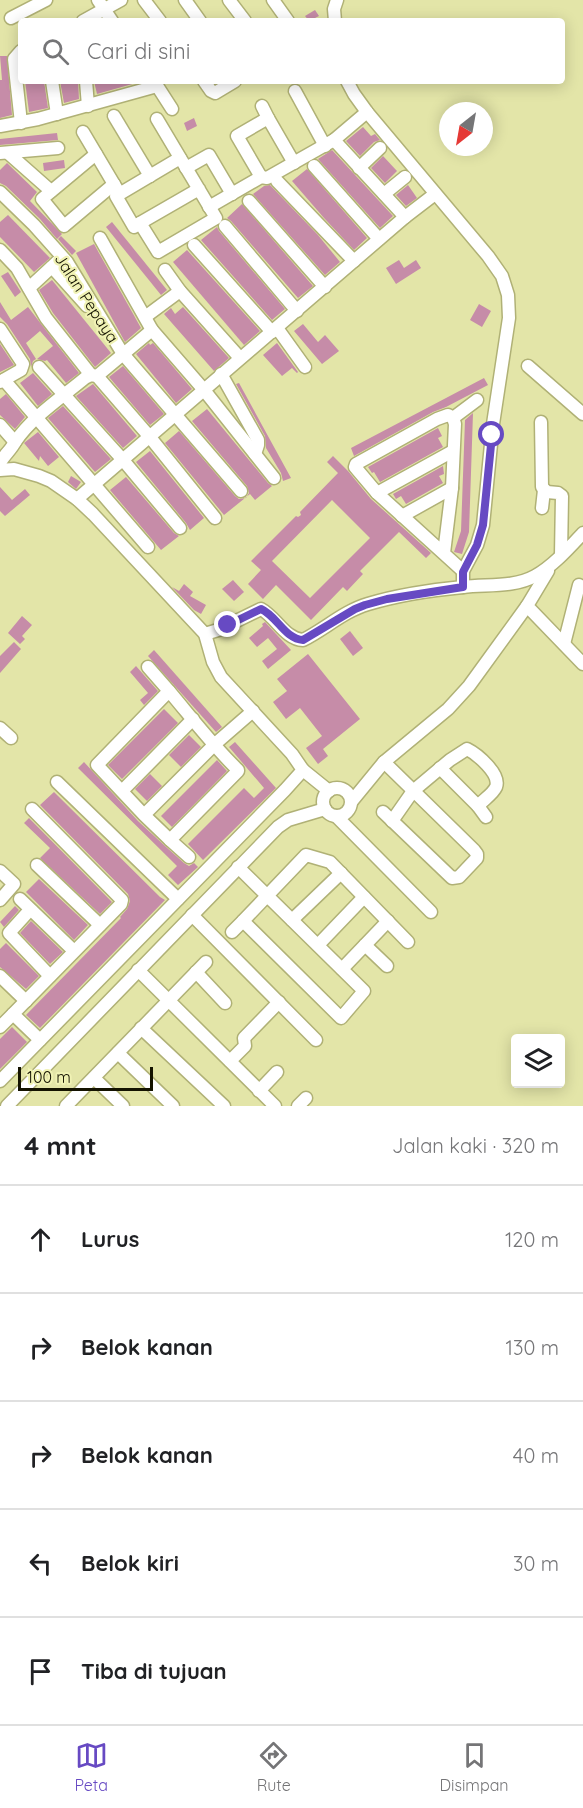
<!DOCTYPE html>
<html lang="id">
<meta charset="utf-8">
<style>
body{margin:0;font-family:Quicksand,sans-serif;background:#f6f6f6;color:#202124}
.controls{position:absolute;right:18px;bottom:18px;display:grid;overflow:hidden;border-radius:6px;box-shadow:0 3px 15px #0003}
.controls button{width:54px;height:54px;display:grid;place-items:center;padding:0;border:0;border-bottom:2px solid #e0e0e0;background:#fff;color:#202124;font:30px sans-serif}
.compass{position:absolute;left:439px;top:102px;width:54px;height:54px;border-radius:50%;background:#fff;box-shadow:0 3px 15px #0003;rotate:211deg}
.scale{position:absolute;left:18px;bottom:15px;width:135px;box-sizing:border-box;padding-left:6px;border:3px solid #141300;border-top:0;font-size:16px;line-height:21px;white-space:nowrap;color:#141300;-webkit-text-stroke:4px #f0f2b4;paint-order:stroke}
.stop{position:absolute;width:18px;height:18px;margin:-14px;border:4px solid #674ac3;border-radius:50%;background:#fff}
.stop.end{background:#674ac3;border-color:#fff;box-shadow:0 2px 6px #0008}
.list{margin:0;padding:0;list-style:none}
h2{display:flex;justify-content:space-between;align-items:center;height:78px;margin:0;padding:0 24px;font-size:26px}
h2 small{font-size:20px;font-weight:400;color:#757577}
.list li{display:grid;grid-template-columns:39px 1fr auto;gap:18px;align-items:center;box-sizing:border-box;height:108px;padding:0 24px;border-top:2px solid #e0e0e0}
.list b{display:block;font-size:22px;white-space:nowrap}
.list em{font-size:20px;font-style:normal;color:#757577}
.icon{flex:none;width:33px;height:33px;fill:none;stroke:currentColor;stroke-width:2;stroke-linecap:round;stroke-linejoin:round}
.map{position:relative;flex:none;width:583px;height:1106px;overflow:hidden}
.search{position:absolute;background:#fff;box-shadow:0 3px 15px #0003;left:18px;right:18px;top:18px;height:66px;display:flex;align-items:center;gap:15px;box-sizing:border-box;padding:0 21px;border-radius:6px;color:#757577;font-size:22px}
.sheet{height:618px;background:#fff}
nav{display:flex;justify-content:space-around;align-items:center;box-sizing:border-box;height:84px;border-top:2px solid #e0e0e0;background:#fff;font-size:16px;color:#757577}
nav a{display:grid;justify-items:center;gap:3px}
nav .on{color:#674ac3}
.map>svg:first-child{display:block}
.building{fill:#c68ca8;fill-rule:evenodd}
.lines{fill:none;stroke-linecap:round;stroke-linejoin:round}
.minor-casing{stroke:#b0b176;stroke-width:15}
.minor{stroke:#fff;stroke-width:12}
.route{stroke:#674ac3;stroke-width:8}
.labels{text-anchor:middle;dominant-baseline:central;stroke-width:4.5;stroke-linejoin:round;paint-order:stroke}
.street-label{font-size:16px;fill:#141300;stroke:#f0f2b4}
</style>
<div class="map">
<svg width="583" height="1106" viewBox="0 0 583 1106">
<rect width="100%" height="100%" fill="#e3e5a8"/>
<!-- building -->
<g class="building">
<path d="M315 10 319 16 309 21 305 16Z"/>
<path d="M0 56H7L12 115 0 118V80H2Z"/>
<path d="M25 81H44L48 108 29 112Z"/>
<path d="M60 81H78L79 99 64 103Z"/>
<path d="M94 81H143L97 94Z"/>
<path d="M194 118 197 126 187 131 184 123Z"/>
<path d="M363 127 371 136 375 134 380 140 374 142 360 156 346 141Z"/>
<path d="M57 133 58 140 0 145V139Z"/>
<path d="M332 150 393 216 380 228 318 159Z"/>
<path d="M383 156 397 171 385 183 371 168Z"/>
<path d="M64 160 65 168 44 171 43 163Z"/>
<path d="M7 163 37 192 30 201 62 234 57 239 40 219 6 186 0 183V170Z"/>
<path d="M307 169 367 238 354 250 324 218 292 181Z"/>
<path d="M270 185 318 235 340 262 325 275 253 194 264 186Z"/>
<path d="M408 185 417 198 406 206 396 195Z"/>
<path d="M242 204 313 286 298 298 231 221 227 218Z"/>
<path d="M8 215 50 258 34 272 0 237V222Z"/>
<path d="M112 222 167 290 161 295 106 227Z"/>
<path d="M217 227 219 231 285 309 272 320 201 240Z"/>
<path d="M61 236 76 251 72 255 58 239Z"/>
<path d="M94 244 141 328 125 342 76 253Z"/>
<path d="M187 250 260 331 244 345 173 262Z"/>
<path d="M399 260 404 268 416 260 421 268 396 284 386 268Z"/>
<path d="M8 272 21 292 15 297 1 276Z"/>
<path d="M52 280 111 353 95 367 53 313 39 290Z"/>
<path d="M0 302 11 320 28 307 79 373 66 383 47 360 45 361 37 359 53 346 40 331 26 343 36 359 33 361 31 367 30 359 7 324 0 317Z"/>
<path d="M479 304 491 311 482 327 470 320Z"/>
<path d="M183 307 229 358 214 371 164 314 171 308 175 314Z"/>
<path d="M303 324 318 342 325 335 339 351 322 364 294 331Z"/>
<path d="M149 343 150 345 153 343 192 389 176 403 136 354Z"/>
<path d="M277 343 298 372 297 373 292 368 282 376 263 355Z"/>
<path d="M0 344 14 365 0 372Z"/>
<path d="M123 366 164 414 150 425 109 377Z"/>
<path d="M33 373 52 394 38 406 20 383Z"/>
<path d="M484 378 488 385 446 407 433 412 354 456 351 448Z"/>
<path d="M239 383 291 478 283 481 281 473 266 448 265 436 236 384Z"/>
<path d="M93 384 137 436 123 448 76 396Z"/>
<path d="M6 394 25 417 15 429 0 415V399Z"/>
<path d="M63 406 111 459 95 472 48 418Z"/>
<path d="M207 409 268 483 272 486 255 500 250 494 224 515 165 443 179 431 235 496 239 499 246 498 249 493 247 486 192 421Z"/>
<path d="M473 413 469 532 462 554 454 552 461 531 465 420Z"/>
<path d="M438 428 442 436 438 438 443 447 380 482 374 472 372 473 368 467Z"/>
<path d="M38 432 59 457 48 466 40 456 39 461 24 443Z"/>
<path d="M150 451 204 518 190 530 186 523 136 462Z"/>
<path d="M333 456 348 471 371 499 431 553 426 558 399 532 360 571 363 574 347 591 343 587 311 620 276 585 263 599 248 584 261 570 251 561 296 516 298 517 301 515 300 512 338 473 327 462ZM332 500 370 538 310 598 272 561Z"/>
<path d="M443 466 444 474 439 476 443 483 406 504 401 496 396 499 393 494Z"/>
<path d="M71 476 81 482 76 489 68 482Z"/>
<path d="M126 477 174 533 179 536 161 550 110 490Z"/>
<path d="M0 487 12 500 25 489 30 495 5 516 0 511Z"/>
<path d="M233 580 244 592 234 601 222 589Z"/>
<path d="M184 584 193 592 190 596 206 605 201 614 194 610 172 587 179 591Z"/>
<path d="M22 616 32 625 22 636 25 639 20 644 8 633Z"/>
<path d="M265 622 291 650 268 669 262 661 277 649 268 638 257 647 249 638 263 626 262 624Z"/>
<path d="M350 631 363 648 353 656 340 639Z"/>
<path d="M14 642 21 649 0 673V656Z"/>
<path d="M154 650 222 727 216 732 148 656Z"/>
<path d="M308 654 360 719 323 749 328 756 318 764 306 748 322 736 300 708 286 719 273 702 287 691 277 679Z"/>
<path d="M136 666 158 691 144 705 140 700 148 693 130 672Z"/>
<path d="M164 709 178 723 122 779 108 765Z"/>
<path d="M189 735 201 747 181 767 169 755Z"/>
<path d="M235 742 276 788 203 860 188 844 244 788 254 798 264 788 229 747Z"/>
<path d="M217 760 227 771 172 827 161 816Z"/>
<path d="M84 762 138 821 165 846 184 863 189 866 194 863 198 867 178 885 168 875 177 866 78 768Z"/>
<path d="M150 774 162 786 147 801 135 789Z"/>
<path d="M54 792 160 897 165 900 40 1028 26 1015 121 918 120 917 127 909 130 901 128 894 40 805Z"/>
<path d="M29 818 112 902 100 914 40 858 50 848 24 823Z"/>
<path d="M39 879 88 925 74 940 26 892Z"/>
<path d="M15 906 19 910 4 927 0 922Z"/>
<path d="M31 921 63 952 50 964 20 933Z"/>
<path d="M6 943 39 976 26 989 0 967V949Z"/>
<path d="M12 1027 27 1042 0 1069V1039Z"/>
</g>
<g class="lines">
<defs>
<g id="minor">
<path d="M98 0 112 21"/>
<path d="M144 0 160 21"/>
<path d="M185 0 200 21"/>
<path d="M229 0 245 21"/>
<path d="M273 0 288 21"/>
<path d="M11 18 46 0"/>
<path d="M83 21 121 0"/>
<path d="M335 21 334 9 337 0"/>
<path d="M52 81 57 114"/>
<path d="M86 81 88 106"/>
<path d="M154 81 172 109"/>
<path d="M204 81 211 91 215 93 235 81"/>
<path d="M347 81 354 94 367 112 488 256 502 276 508 295 509 318 493 424 483 525 477 545 463 571V587"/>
<path d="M295 91 325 146"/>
<path d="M262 106 268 118"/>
<path d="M367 112 334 140 405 217"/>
<path d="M114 116 150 176"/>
<path d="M157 119C177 152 196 185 216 218L158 252 140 223 199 189"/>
<path d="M21 123 14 59 21 51"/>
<path d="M0 126 38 119 157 86"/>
<path d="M83 132 118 191"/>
<path d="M0 153 58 148"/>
<path d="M8 153 51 191"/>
<path d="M96 154 42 199 64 226 114 184"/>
<path d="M314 166 379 239"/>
<path d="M186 168 209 155 232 194"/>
<path d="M359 168 380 148"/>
<path d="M261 177 237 136 268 118 294 163"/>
<path d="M277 181 354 261"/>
<path d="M0 192 34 225 67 262 123 354 241 491"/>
<path d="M384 194 405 177"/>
<path d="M249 201 325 287"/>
<path d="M209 207 261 177 267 178 334 140"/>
<path d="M140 223 134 227 116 196 180 158"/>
<path d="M225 226 297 311"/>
<path d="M100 238 152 330"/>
<path d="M194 245 272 332"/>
<path d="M0 250 17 268 46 318 91 375"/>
<path d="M52 267 87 306"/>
<path d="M165 270 180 291 240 358"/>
<path d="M29 288 57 262"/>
<path d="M145 317 180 291"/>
<path d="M277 328 305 367"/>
<path d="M0 329 23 364 21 370 0 382"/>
<path d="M528 366 583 414"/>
<path d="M39 367 123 460 180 528"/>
<path d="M221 374 258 440V445L255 454"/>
<path d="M97 376 149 436 215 518"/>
<path d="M4 380 148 547"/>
<path d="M453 418 477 400"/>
<path d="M541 422 542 487 547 492 558 493 562 496 561 555"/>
<path d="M0 425 15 442C33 416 61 398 85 378L91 375 97 376 152 330 204 390 274 478"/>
<path d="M0 463C4 455 11 450 15 442"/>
<path d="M0 470 14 469 39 476 51 481 77 499 93 514 205 634 213 662 221 677 292 754 303 770 285 790 0 1081"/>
<path d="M377 493 453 451"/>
<path d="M77 499 405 217 435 194"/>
<path d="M542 508 544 490"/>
<path d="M402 516 452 488"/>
<path d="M444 553 452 488 455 424 453 418 448 415 437 419 356 464 355 467 377 493 463 571"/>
<path d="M548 571 527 606 583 664"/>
<path d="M205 634 218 630 261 609C276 617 285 639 303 640 325 629 344 611 368 604 398 595 431 590 463 587 487 584 513 588 535 576 553 566 569 548 583 533"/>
<path d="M564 644 579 585"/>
<path d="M148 667 169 691"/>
<path d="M0 728 11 738"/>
<path d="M440 768 478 806"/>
<path d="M303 770 329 791"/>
<path d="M57 782 178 899"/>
<circle cx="337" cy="802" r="14"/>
<path d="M122 791 193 719"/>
<path d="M352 801 384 762 448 709 469 686 527 606"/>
<path d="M32 809 122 900 121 904 13 1014 40 1040"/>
<path d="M383 812 452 878 459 877 477 858V854L474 850 384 762"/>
<path d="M144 815 97 765 169 691C191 717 213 746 238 770V771L170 840 144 815 215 744 253 711"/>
<path d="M336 816 431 912"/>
<path d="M392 821 413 791 450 760 467 749C477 754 501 774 496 787 493 794 483 800 478 806L486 817"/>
<path d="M170 840 189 857"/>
<path d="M37 865 100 925"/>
<path d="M238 867 364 991 341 1018 243 921 306 855 330 862 408 942"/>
<path d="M0 871 14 884 0 900"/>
<path d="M20 899 74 951"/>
<path d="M32 911 28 912 9 933 50 976"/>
<path d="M192 915 316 1040"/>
<path d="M292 920 341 873"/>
<path d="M232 932 243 921"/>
<path d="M318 945 364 897"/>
<path d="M365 945 387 966"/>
<path d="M342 969 388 921"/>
<path d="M138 970 275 1106"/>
<path d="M196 972 225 1003"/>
<path d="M0 976 26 1001"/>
<path d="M0 1027 13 1014"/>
<path d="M141 1028 224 1106"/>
<path d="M118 1053 173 1106"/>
<path d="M230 1061 245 1046 244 1038 279 1002"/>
<path d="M94 1078 123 1106"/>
<path d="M259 1091 277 1072"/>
<path d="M7 1106 278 827 288 820 325 809"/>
<path d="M66 1106 206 962"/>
<path d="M298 1106 306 1098"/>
</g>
</defs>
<!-- minor casing -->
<use href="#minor" class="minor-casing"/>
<!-- minor -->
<use href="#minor" class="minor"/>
</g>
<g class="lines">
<!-- route -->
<path class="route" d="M228 625 261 609C277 616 285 639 303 640L355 609 365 605 387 599 463 587V572L477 545 483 525 492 435"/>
</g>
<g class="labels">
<!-- street labels -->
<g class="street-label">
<text transform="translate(87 298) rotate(57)">Jalan Pepaya</text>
</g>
</g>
</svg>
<div class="controls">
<button><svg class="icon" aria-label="layers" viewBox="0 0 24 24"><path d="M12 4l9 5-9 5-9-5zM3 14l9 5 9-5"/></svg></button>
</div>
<svg class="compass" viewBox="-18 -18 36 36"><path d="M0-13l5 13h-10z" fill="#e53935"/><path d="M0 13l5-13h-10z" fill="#757577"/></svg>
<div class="scale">100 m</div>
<div class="stop" style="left:492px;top:435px"></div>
<div class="stop end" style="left:228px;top:625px"></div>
<div class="search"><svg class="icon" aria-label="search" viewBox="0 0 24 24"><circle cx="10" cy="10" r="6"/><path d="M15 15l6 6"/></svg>Cari di sini</div>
</div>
<section class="sheet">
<h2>4 mnt<small>Jalan kaki · 320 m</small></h2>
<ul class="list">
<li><svg class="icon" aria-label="ahead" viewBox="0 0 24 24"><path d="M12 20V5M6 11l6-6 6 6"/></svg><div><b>Lurus</b></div><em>120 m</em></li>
<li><svg class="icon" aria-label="right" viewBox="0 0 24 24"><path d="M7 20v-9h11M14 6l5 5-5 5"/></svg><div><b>Belok kanan</b></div><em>130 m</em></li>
<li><svg class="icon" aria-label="right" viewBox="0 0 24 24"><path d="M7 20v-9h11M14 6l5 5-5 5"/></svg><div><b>Belok kanan</b></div><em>40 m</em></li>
<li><svg class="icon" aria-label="left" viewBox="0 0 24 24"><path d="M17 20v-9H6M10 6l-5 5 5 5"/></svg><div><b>Belok kiri</b></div><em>30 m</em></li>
<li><svg class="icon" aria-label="arrive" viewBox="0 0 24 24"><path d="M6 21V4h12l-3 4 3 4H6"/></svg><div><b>Tiba di tujuan</b></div></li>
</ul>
</section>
<nav>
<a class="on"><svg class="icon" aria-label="map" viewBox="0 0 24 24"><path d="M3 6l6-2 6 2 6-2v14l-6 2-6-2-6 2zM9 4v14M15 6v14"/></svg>Peta</a>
<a><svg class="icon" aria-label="directions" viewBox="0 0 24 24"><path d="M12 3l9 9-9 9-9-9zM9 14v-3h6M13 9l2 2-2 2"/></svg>Rute</a>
<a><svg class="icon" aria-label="saved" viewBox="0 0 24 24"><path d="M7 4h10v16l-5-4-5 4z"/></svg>Disimpan</a>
</nav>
